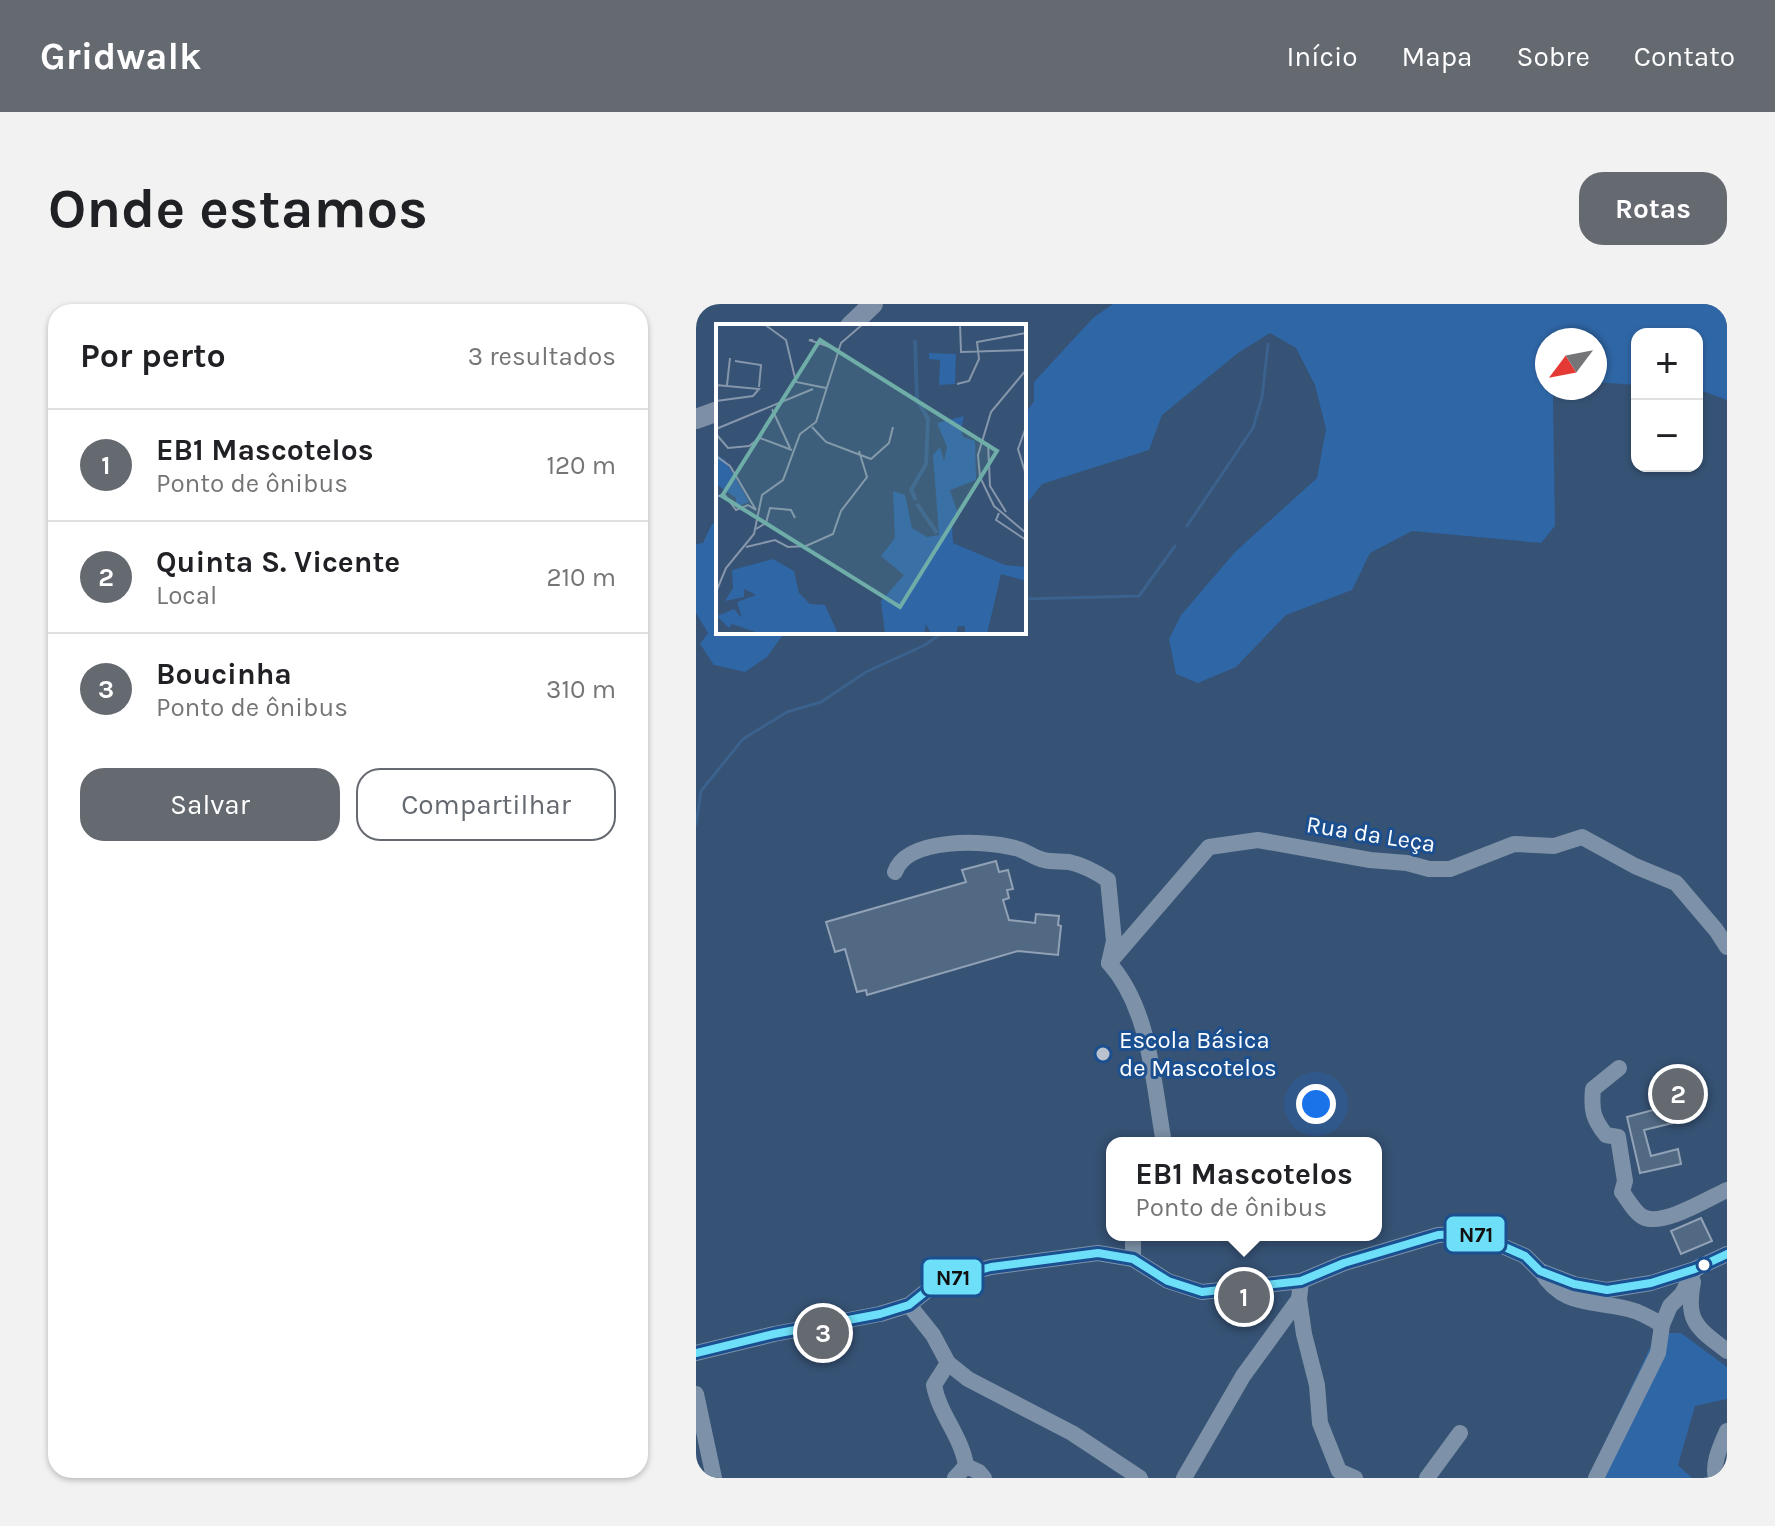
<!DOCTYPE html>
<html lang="pt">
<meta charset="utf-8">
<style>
body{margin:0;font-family:Karla,sans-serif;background:#f2f2f2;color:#202124}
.controls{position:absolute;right:24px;top:24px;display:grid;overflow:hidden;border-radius:16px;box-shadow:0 2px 6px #0004}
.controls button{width:72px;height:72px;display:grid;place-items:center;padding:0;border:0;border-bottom:2px solid #e0e0e0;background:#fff;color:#202124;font:40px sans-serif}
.compass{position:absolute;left:839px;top:24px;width:72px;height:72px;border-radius:50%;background:#fff;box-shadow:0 2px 6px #0004;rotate:238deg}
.you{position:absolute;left:620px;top:800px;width:28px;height:28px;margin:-20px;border:6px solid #fff;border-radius:50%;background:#1a73e8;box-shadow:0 0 0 12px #1a73e833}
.badge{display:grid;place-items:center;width:52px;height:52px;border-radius:50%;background:#656970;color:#fff;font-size:26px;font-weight:700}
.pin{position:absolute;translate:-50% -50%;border:4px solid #fff;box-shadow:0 2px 8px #0006}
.popup{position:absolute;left:410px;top:833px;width:276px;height:104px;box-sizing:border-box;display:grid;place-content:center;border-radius:16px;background:#fff;filter:drop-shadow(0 2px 6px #0005);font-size:26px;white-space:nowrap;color:#757577}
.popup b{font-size:30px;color:#202124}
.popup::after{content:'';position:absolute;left:50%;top:100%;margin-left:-16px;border:16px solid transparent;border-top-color:#fff}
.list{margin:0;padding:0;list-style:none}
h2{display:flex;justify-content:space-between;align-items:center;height:104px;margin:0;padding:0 32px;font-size:34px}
h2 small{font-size:26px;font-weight:400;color:#757577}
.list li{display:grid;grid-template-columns:52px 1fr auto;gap:24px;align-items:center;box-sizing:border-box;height:112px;padding:0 32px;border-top:2px solid #e0e0e0}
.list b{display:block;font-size:30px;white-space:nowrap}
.list p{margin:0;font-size:26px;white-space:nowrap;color:#757577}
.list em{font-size:26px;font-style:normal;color:#757577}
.actions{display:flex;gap:16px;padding:24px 32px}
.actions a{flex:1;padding:18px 0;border:2px solid #656970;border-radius:24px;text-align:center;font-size:28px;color:#656970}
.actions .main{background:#656970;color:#fff}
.map{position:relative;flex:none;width:1031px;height:1174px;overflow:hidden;border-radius:24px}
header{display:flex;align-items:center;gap:48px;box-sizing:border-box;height:112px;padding:0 40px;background:#656970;color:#fff}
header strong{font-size:38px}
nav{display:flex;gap:44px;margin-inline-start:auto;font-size:28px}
.intro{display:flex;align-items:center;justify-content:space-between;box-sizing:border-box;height:192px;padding:0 48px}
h1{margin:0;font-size:56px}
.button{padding:20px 36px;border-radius:24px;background:#656970;color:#fff;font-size:28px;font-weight:700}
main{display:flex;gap:48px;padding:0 48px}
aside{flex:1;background:#fff;border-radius:24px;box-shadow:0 2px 6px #0004}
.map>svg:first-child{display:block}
.green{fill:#2f66a5}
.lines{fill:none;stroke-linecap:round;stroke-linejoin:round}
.stream{stroke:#3b618d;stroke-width:3}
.building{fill:#526984;stroke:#92a2b6;stroke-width:2}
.minor{stroke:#7d92a8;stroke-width:16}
.major{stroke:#7d8ea7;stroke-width:20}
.bus-1-casing{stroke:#1b4f8f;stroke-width:14}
.bus-1{stroke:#6ddff8;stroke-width:8}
.poi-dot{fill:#b9c2ce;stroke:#1b4f8f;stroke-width:3}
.bus-dot{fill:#fff;stroke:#1b4f8f;stroke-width:3}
.labels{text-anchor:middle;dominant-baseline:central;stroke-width:6;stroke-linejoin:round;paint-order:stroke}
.street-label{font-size:24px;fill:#fff;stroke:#1b4f8f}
.poi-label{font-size:24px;fill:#fff;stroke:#1b4f8f;text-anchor:start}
.inset-river{fill:none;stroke:#3b618d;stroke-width:4}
.inset-road{fill:none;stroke:#8697ac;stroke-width:2}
.view{fill:#6fada8;fill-opacity:0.15;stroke:#6fada8;stroke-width:4}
.inset-edge{fill:none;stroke:#fff;stroke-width:4}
.line-badge{stroke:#1b4f8f;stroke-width:3}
.pale-badge-label{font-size:22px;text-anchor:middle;font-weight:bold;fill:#111}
</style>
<header>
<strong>Gridwalk</strong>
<nav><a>Início</a><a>Mapa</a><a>Sobre</a><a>Contato</a></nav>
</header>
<div class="intro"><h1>Onde estamos</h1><a class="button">Rotas</a></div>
<main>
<aside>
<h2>Por perto<small>3 resultados</small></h2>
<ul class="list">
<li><span class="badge">1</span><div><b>EB1 Mascotelos</b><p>Ponto de ônibus</p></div><em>120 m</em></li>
<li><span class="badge">2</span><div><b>Quinta S. Vicente</b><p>Local</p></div><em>210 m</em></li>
<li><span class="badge">3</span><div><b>Boucinha</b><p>Ponto de ônibus</p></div><em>310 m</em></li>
</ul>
<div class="actions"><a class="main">Salvar</a><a>Compartilhar</a></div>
</aside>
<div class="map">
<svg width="1031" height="1174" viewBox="0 0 1031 1174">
<rect width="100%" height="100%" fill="#365274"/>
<!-- green -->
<g class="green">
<path d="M417 0H1031V96L1001 85V30H941V81L899 78V36H851V84H861L857 93 859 222 845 239 716 227 674 249 656 286 590 311 540 363 502 379 480 370 473 335 485 311 539 248 621 174 630 125 619 81 600 44 574 29 542 49 466 111 453 146 346 180 328 203V112L338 97V78L397 14Z"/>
<path d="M22 217V328H89L71 353 49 368 18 361 4 340 12 329 0 309V240L7 239 16 220Z"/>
<path d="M961 1029H985L1031 1063V1095L999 1102 982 1161 996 1174H892Z"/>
</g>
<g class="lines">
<!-- stream -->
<g class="stream">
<path d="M491 222 557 124 566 93 572 40"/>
<path d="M328 295 443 292 479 242"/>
<path d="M0 520 5 487 47 435 91 408 125 398 170 368 229 341 247 328"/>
</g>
</g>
<!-- building -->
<g class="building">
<path d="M300 557 303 568 312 566 317 585 311 586 313 594 307 596 313 616 339 619 340 610 363 612 362 621 365 622 362 651 322 647 171 691 170 686 161 688 149 645 139 648 130 618 270 578 266 566Z"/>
<path d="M972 802 977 819 948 826 955 852 982 845 985 860 944 869 931 813Z"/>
<path d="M1005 914 1016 937 985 950 975 927Z"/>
</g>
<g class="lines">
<!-- minor -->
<g class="minor">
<path d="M199 568C211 533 289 536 319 544 329 546 338 554 348 556 356 558 364 557 373 558 387 561 400 568 412 576L418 637 413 659C455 706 457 780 468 839"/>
<path d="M413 659 513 543 562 536 674 556 711 559 733 565H754L818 540 858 542 886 533 939 562 980 579 1020 626 1031 643"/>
<path d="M923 764 897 785C895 806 897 815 910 831L922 833 929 877 926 888C932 896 939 909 947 913 967 923 1013 894 1031 886"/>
<path d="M437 931V955"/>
<path d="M845 967C866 1003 897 996 932 1005 945 1008 955 1014 966 1021"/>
<path d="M605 977 603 995 608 1030 621 1081 624 1119 643 1167 659 1174"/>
<path d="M997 978C989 1019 1002 1024 1031 1047"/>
<path d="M213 1001 237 1031 252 1059 238 1081C243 1110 266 1133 270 1162L259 1174"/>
<path d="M0 1049 78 1030 184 1010 213 1001 243 977 295 963 402 949 437 955 472 977 506 988 605 977 648 959 742 931 777 929 829 952 844 967 878 980 911 986 955 979 999 965 1031 950"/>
<path d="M252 1059 272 1075 376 1129 444 1174"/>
<path d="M0 1090 18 1174"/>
<path d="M270 1162 283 1168 288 1174"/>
<path d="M488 1174 547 1072 603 995"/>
<path d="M731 1174 764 1129"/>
<path d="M900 1174 962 1049 966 1021 974 1002 986 990 999 965"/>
<path d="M1020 1174C1016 1159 1025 1141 1031 1127"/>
</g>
<!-- major -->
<g class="major">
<path d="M154 22 177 0"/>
<path d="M0 115 22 107"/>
</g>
<defs>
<path id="bus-1" d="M0 1049 78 1030 184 1010 213 1001 243 977 295 963 402 949 437 955 472 977 506 988 605 977 648 959 742 931 777 929 829 952 844 967 878 980 911 986 955 979 999 965 1031 950"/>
</defs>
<!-- bus-1 casing -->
<use href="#bus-1" class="bus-1-casing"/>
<!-- bus-1 -->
<use href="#bus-1" class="bus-1"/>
</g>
<!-- markers -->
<circle class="poi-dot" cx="407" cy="750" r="8"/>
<circle class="bus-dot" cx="1008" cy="961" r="7"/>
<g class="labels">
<!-- street labels -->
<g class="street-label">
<text transform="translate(675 530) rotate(9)">Rua da Leça</text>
</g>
<!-- poi labels -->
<g class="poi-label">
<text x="423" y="736">Escola Básica<tspan x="423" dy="28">de Mascotelos</tspan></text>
</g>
</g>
<!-- overview -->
<g transform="translate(20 20)">
<rect width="310" height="310" fill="#365274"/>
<path d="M213 29 240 30 239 60 223 61 224 36 213 35ZM248 92 245 105 247 113 259 117 260 156 234 166 242 190 236 199 237 219 289 241 310 243V257L285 250 271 310H249V302H242L240 310H215L210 300 208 310H169L165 277 188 251 165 232 179 214 177 167 189 171 196 204 211 213 223 211 217 131 224 123 228 137 231 123 221 99ZM0 130 9 136 33 178 20 183V174L0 160ZM57 235 78 247 83 269 94 280 109 281 122 310H45L16 300 13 304 1 292 18 285 26 294 21 278 40 271 28 265V273L9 277 17 264 16 246Z" fill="#2f66a5"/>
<path class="inset-river" d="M199 16 201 75 212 95 210 140 195 166 200 176M201 180 221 209"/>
<path class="inset-road" d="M48 0 70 16 80 58 110 64M244 0 245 28 310 26M97 16H93L123 26M19 37 45 41 43 63M310 46 275 88 262 131 264 153 278 182 310 209M241 60 253 57 263 35 261 18 310 9M0 61 43 65 37 72 0 77M11 61 14 34M56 85 74 124M96 103 110 118 155 135 173 119 177 103M310 103 302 125 310 151M0 105 97 65M0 110 12 124 33 122 44 114 76 126M272 119 274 162 290 188M0 132 14 142 40 186M0 173 8 170 20 186 32 181 40 186M283 189 280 196 310 216M40 205 50 199 54 184 75 186 79 194M30 223 59 216 72 223 90 222 117 210 125 187 151 153 143 127M0 268 10 244 38 210 46 171 67 156 84 110 100 98 125 19 147 0"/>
<path class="view" d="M104 16 281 127 184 283 6 172Z"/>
<rect width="310" height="310" class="inset-edge"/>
</g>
<g class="line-badge">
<rect x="749" y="911" width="61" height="38" rx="8" fill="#6ddff8"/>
<rect x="226" y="954" width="61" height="38" rx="8" fill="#6ddff8"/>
</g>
<g class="pale-badge-label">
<text x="780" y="938">N71</text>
<text x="257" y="981">N71</text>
</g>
</svg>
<div class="controls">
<button>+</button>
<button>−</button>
</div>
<svg class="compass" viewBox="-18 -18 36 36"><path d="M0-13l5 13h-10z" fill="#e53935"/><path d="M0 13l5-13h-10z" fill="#757577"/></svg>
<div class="you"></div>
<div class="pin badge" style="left:548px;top:993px">1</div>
<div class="popup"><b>EB1 Mascotelos</b>Ponto de ônibus</div>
<div class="pin badge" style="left:982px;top:790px">2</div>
<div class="pin badge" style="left:127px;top:1029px">3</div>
</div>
</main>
